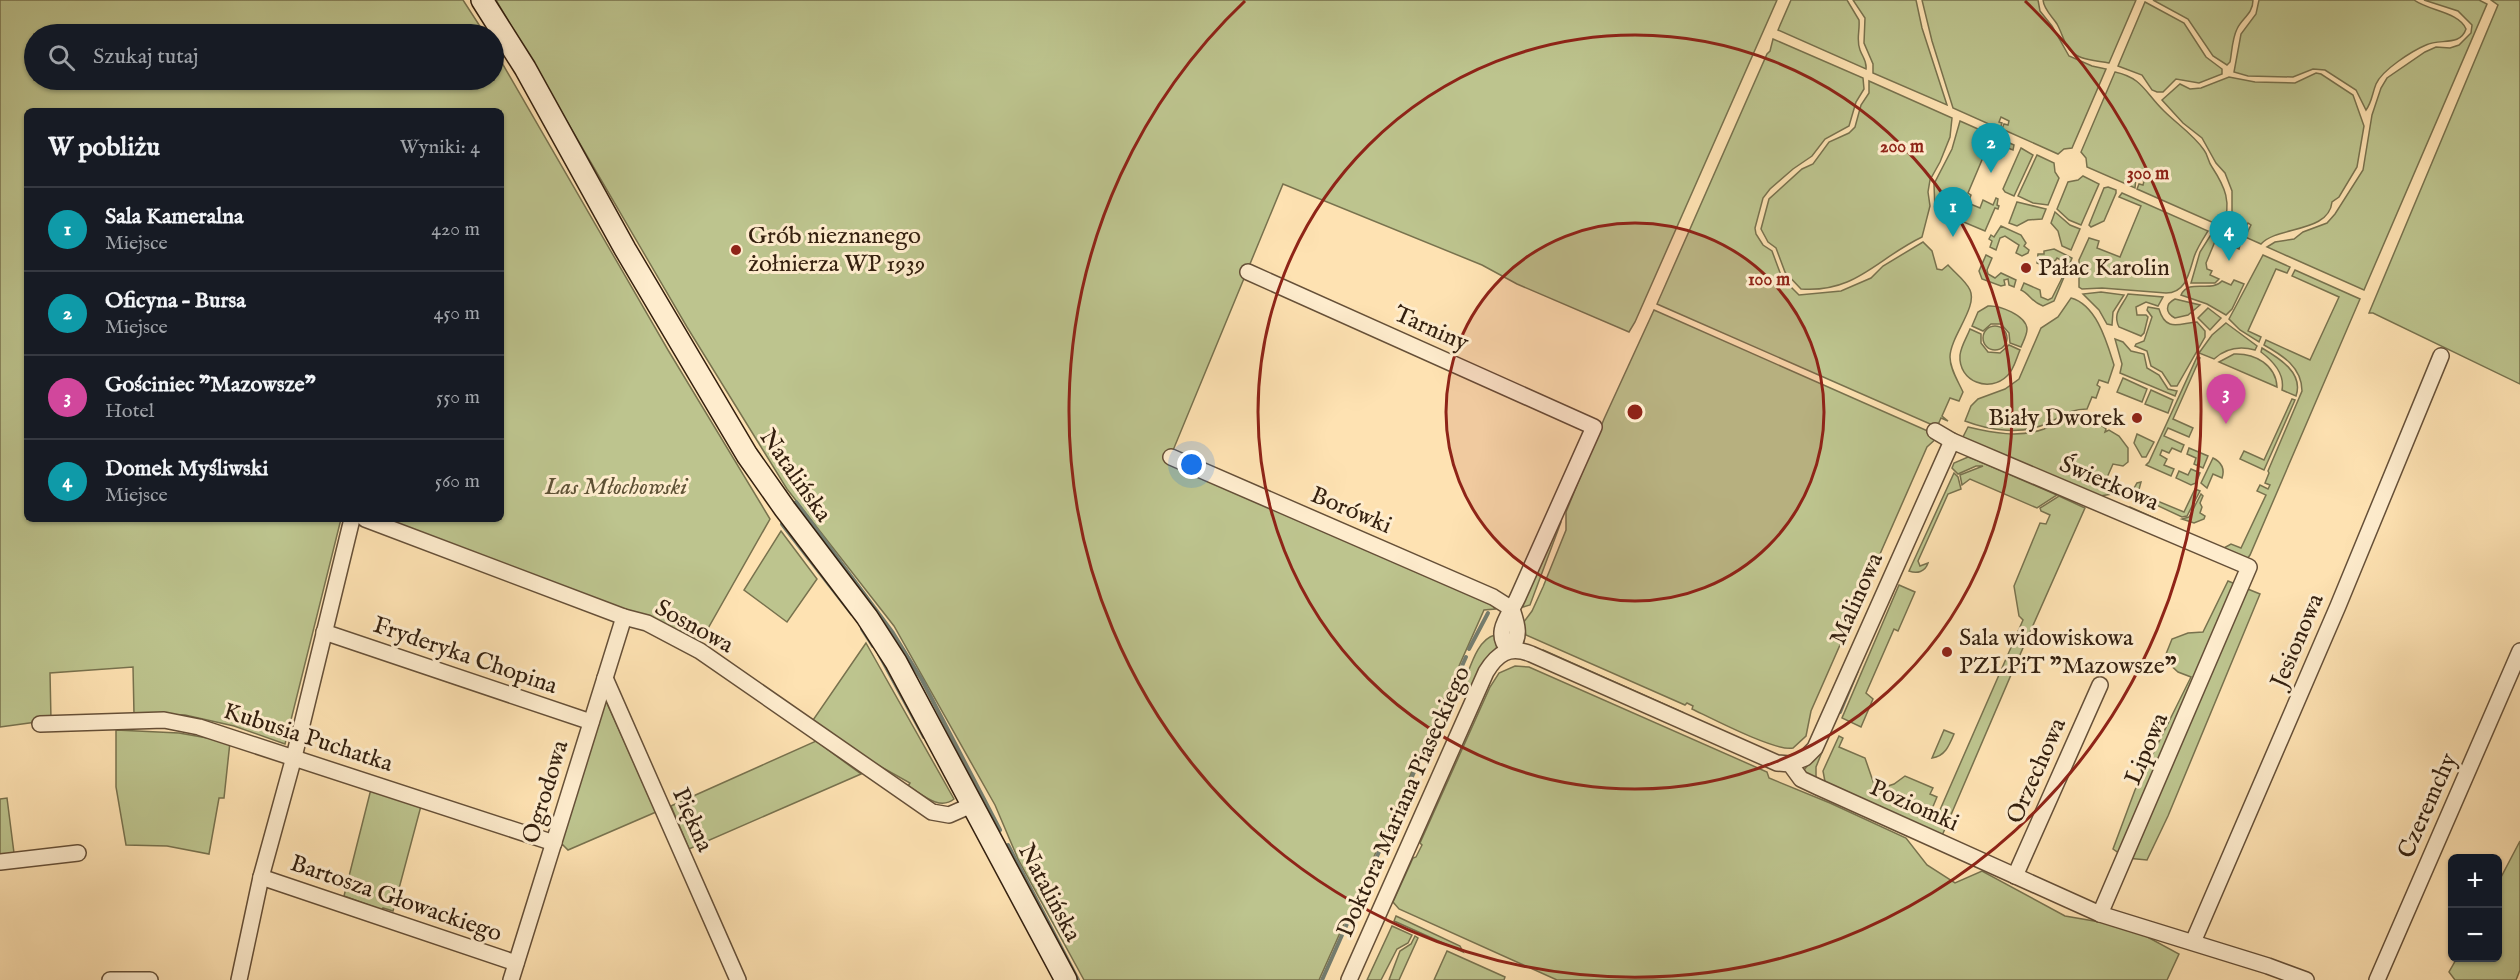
<!DOCTYPE html>
<html lang="pl">
<meta charset="utf-8">
<style>
body{margin:0;font-family:"IM FELL English",serif;background:#242831;color:#f1f3f6}
.controls{position:absolute;right:18px;bottom:18px;display:grid;overflow:hidden;border-radius:9px;box-shadow:0 2px 4px #0004}
.controls button{width:54px;height:54px;display:grid;place-items:center;padding:0;border:0;border-bottom:2px solid #363941;background:#171b24;color:#f1f3f6;font:30px sans-serif}
.you{position:absolute;left:1192px;top:465px;width:21px;height:21px;margin:-15px;border:4px solid #fff;border-radius:50%;background:#1a73e8;box-shadow:0 0 0 9px #1a73e833}
.badge{display:grid;place-items:center;width:39px;height:39px;border-radius:50%;background:#c59692;color:#fff;font-size:20px;font-weight:700}
.pin{position:absolute;translate:-50% -50px;filter:drop-shadow(0 2px 3px #0008)}
.pin::after{content:'';position:absolute;top:32px;width:21px;height:18px;background:inherit;clip-path:polygon(0 0,100% 0,50% 100%)}
.list{margin:0;padding:0;list-style:none}
h2{display:flex;justify-content:space-between;align-items:center;height:78px;margin:0;padding:0 24px;font-size:26px}
h2 small{font-size:20px;font-weight:400;color:#9ea1a6}
.list li{display:grid;grid-template-columns:39px 1fr auto;gap:18px;align-items:center;box-sizing:border-box;height:84px;padding:0 24px;border-top:2px solid #363941}
.list b{display:block;font-size:22px;white-space:nowrap}
.list p{margin:0;font-size:20px;white-space:nowrap;color:#9ea1a6}
.list em{font-size:20px;font-style:normal;color:#9ea1a6}
.icon{flex:none;width:33px;height:33px;fill:none;stroke:currentColor;stroke-width:2;stroke-linecap:round;stroke-linejoin:round}
.map{position:relative;flex:none;width:2520px;height:980px;overflow:hidden}
.search{position:absolute;background:#171b24;box-shadow:0 2px 4px #0004;left:24px;top:24px;width:480px;height:66px;display:flex;align-items:center;gap:15px;box-sizing:border-box;padding:0 21px;border-radius:33px;color:#9ea1a6;font-size:22px}
.panel{position:absolute;background:#171b24;box-shadow:0 2px 4px #0004;left:24px;top:108px;width:480px;height:414px;border-radius:9px}
.map>svg:first-child{display:block}
.green{fill:#bdc48e;stroke:#78724e;stroke-width:1.5}
.lines{fill:none;stroke-linecap:round;stroke-linejoin:round}
.stream{stroke:#757e70;stroke-width:4}
.minor-casing{stroke:#665038;stroke-width:18}
.secondary-casing{stroke:#34200f;stroke-width:24}
.minor{stroke:#feeccd;stroke-width:15}
.secondary{stroke:#feeccd;stroke-width:21}
.ring{fill:none;stroke:#8f2418;stroke-width:3}
.poi-dot{fill:#8f2418;stroke:#feeccd;stroke-width:2}
.labels{text-anchor:middle;dominant-baseline:central;stroke-width:6;stroke-linejoin:round;paint-order:stroke}
.poi-label{font-size:24px;fill:#34200f;stroke:#feeccd;text-anchor:start}
.street-label{font-size:24px;fill:#34200f;stroke:#feeccd}
.park-label{font-size:24px;font-style:italic;fill:#5d5135;stroke:#feeccd}
.centre{fill:#8f2418;stroke:#feeccd;stroke-width:3}
.ring-label{font-size:18px;text-anchor:middle;font-weight:bold;fill:#8f2418;stroke:#feeccd;stroke-width:6;stroke-linejoin:round;paint-order:stroke}
</style>
<div class="map">
<svg width="2520" height="980" viewBox="0 0 2520 980">
<rect width="100%" height="100%" fill="#fee2b2"/>
<filter id="stains"><feTurbulence type="fractalNoise" baseFrequency=".00333" numOctaves="4"/><feColorMatrix values="0 0 0 0 .2 0 0 0 0 .09 0 0 0 0 .02 0 0 0 .5 -.17"/></filter>
<radialGradient id="worn" r=".72"><stop offset=".6" stop-color="#630" stop-opacity="0"/><stop offset="1" stop-color="#630" stop-opacity=".3"/></radialGradient>
<!-- green -->
<g class="green">
<path d="M0 0H463L485 34H34V80H494V49L668 350 770 519 698 646 379 519H501V111H27V519H341L285 744 234 726 185 715 134 714 133 667 50 673 51 720 0 727Z"/>
<path d="M496 0H1777L1635 322 1629 332 1517 284 1482 265 1283 184 1169 460 1491 603 1495 609 1484 610 1319 980H1084L1018 859 995 805 894 626 787 489 687 327Z"/>
<path d="M1791 0H1847L1859 20C1860 31 1856 40 1860 50 1863 58 1867 61 1866 69L1778 30Z"/>
<path d="M1853 0H1916L1922 28 1947 105 1873 73V64L1864 43 1865 18Z"/>
<path d="M1922 0H2038L2040 11 2052 26 2069 56 2092 66 2106 69 2072 148 2064 149 2058 154 2002 129 2004 124 2008 125 2009 121 2001 117 1999 122 2002 123 2000 129 1953 108 1932 41Z"/>
<path d="M2043 0H2136L2109 63C2094 60 2076 61 2067 46 2063 39 2061 31 2057 24 2052 16 2044 10 2043 0Z"/>
<path d="M2153 0H2253C2253 14 2242 18 2237 29 2232 39 2232 52 2230 62L2227 65 2213 56 2188 19Z"/>
<path d="M2259 0H2414C2429 11 2459 12 2466 29 2460 47 2440 38 2426 45 2412 51 2382 70 2376 84 2372 94 2372 102 2366 110L2356 90 2325 70 2313 69 2293 77 2248 76 2234 72 2241 34 2256 14Z"/>
<path d="M2424 0H2479L2487 4 2364 290 2267 247 2275 242 2294 239 2303 232 2327 223 2335 214 2363 170 2372 115 2381 88 2387 78 2425 52 2436 47 2450 48 2459 45 2471 33 2472 25 2458 11Z"/>
<path d="M2491 0H2520V384L2373 313H2369L2498 5Z"/>
<path d="M2145 2 2184 23 2206 57 2222 69V74L2199 83 2176 79 2163 92H2157L2152 90 2142 75 2118 66Z"/>
<path d="M1773 39 1863 78 1864 89 1856 102 1849 126 1825 139 1812 156 1793 169 1770 189 1763 198 1755 228 1756 234 1763 245 1772 251 1782 278 1799 295 1841 291 1871 278 1883 266 1923 242 1932 251 1937 269 1942 270 1948 265C1955 273 1966 281 1970 290 1978 307 1950 337 1950 357 1950 369 1958 381 1963 392L1959 401 1950 398 1942 416 1948 421 1941 418 1937 427 1657 304 1767 54 1770 51Z"/>
<path d="M2115 72C2143 78 2145 93 2164 111 2177 124 2194 135 2204 150 2208 155 2208 162 2212 167 2225 187 2232 202 2223 227L2137 189 2139 184 2143 185 2144 181 2136 177 2135 188 2087 167 2086 158 2081 152Z"/>
<path d="M2316 73 2321 74 2353 95 2364 126 2357 167 2339 197 2332 202C2329 233 2277 226 2261 244L2245 237 2251 225 2248 223 2242 236 2229 230 2232 214V191L2225 173 2216 163 2202 138 2183 123 2162 100 2180 84 2190 89 2201 88 2229 77 2255 82 2295 83Z"/>
<path d="M1869 81 1952 118 1950 137 1940 162 1930 180 1928 192 1930 206 1922 237C1876 259 1856 293 1801 289L1785 272 1776 248 1768 242 1761 229 1769 199 1802 169 1813 164 1829 142 1849 133 1855 127 1861 105 1869 93Z"/>
<path d="M1960 121 2014 145 2013 150 1990 141 1968 193 1971 195 1968 203 1980 208 1983 200 1993 205 1996 198 1998 199 1997 205 1999 206 1998 209 1995 208 1985 231 1935 210 1934 184 1952 149Z"/>
<path d="M2021 148 2033 155 2014 196 2005 192 2003 189Z"/>
<path d="M2037 155 2054 163 2055 172 2059 178 2048 205 2033 203 2018 196Z"/>
<path d="M2083 176 2099 184 2081 225 2069 220 2057 209 2068 182 2078 180Z"/>
<path d="M2108 187 2116 190V193L2104 221 2091 227 2089 225 2104 188Z"/>
<path d="M2122 193 2208 231C2203 239 2197 248 2194 257 2189 273 2186 293 2166 293L2102 288 2082 289 2079 287V260L2089 238 2099 241 2097 248 2120 257 2141 206 2119 197Z"/>
<path d="M2017 202 2046 209 2042 219 2028 220 2017 226 2009 223Z"/>
<path d="M2055 212 2070 225 2080 229 2071 250 2062 246 2058 231 2051 223Z"/>
<path d="M2001 226 2021 235 2026 243 2024 246 2029 250 2028 253 2022 256 2016 253 2019 245 2005 236 2000 238 1996 250 1990 247 1992 241 1989 239 1991 235 1994 237Z"/>
<path d="M2212 233 2240 245 2239 249 2216 239 2206 263 2207 269 2212 271 2210 275 2219 279 2215 283H2191L2200 252Z"/>
<path d="M2054 249 2072 258 2054 301 2043 306C2031 302 2030 294 2021 290L2024 283 2040 290 2041 297 2048 300 2052 298 2062 278 2061 277 2066 266 2065 262 2057 258 2055 261 2048 258 2044 266 2037 263 2038 254H2044V251Z"/>
<path d="M1986 255 1992 258 1987 270 1988 274 1995 278 2001 273 2016 280 2014 287 2009 285 2008 279 2004 280 2005 285 2001 286 1982 279 1979 271Z"/>
<path d="M2263 255 2290 267 2287 273 2276 269 2248 331 2261 337 2259 342 2240 330 2229 319Z"/>
<path d="M2295 270 2360 299 2250 555 2247 559 2128 512 2130 507 2219 547 2224 548 2231 544 2241 548 2266 495 2257 491 2260 485 2268 489 2270 485 2265 483 2269 473 2268 471 2302 391C2302 367 2282 355 2264 345L2266 340 2310 360 2339 297 2292 276Z"/>
<path d="M2234 280 2244 284 2232 309 2226 315 2207 304 2181 295C2189 278 2211 293 2222 281L2231 285Z"/>
<path d="M2101 292 2124 295 2113 312 2112 325 2107 324 2099 310 2083 294Z"/>
<path d="M2128 294 2163 297 2158 306 2146 302 2136 307 2137 315H2146L2148 317 2144 333 2141 336 2119 327C2112 313 2122 307 2128 294Z"/>
<path d="M2071 298C2097 305 2107 343 2114 365L2108 383 2099 380 2097 385 2100 387 2096 398 2092 397 2087 409C2070 409 2063 416 2048 423 2022 435 1991 431 1965 421L1971 406 1978 399 2005 389 2019 379 2041 328 2058 317Z"/>
<path d="M2175 299 2200 305 2188 315 2175 318C2165 313 2165 304 2175 299Z"/>
<path d="M1988 306C1999 305 2026 315 2027 329 2027 335 2023 342 2021 347L2010 343 2009 333 2001 324H1991L1983 331 1972 326 1978 312Z"/>
<path d="M2148 307 2159 309C2166 333 2180 323 2197 322L2205 331V337L2177 386H2171L2162 372 2151 366 2147 351 2135 346 2136 344 2144 341 2152 317 2147 310Z"/>
<path d="M2208 308 2221 318 2210 330 2198 318Z"/>
<path d="M1654 310 1939 436 1927 447 1811 711 1806 736 1793 748C1776 752 1711 718 1692 709L1693 706 1687 703 1685 705 1526 635 1523 623 1532 611 1543 587 1566 530V512L1604 419Z"/>
<path d="M2226 323 2257 346 2255 350C2240 346 2226 348 2214 359L2199 353 2212 335Z"/>
<circle cx="1995" cy="338" r="12"/>
<path d="M1970 329 1981 334V343L1988 352 2000 353 2009 345 2020 350C2016 359 2014 370 2007 376 1990 393 1958 382 1960 355 1961 346 1967 337 1970 329Z"/>
<path d="M2115 339 2123 342 2131 351 2144 354 2147 368 2159 375 2168 389 2177 391 2175 396 2120 373 2122 364Z"/>
<path d="M2262 348C2279 358 2304 373 2296 396L2282 390C2285 374 2273 361 2261 352Z"/>
<path d="M2234 354C2255 353 2276 365 2277 387L2219 362Z"/>
<path d="M2197 357 2200 358 2173 419 2193 428 2189 437 2168 428 2164 436 2184 445 2181 452 2172 448 2169 453 2162 450 2160 455 2167 459 2164 465 2174 469 2171 476 2146 465 2149 462Z"/>
<path d="M2123 378 2147 389 2142 402 2117 392Z"/>
<path d="M2151 390 2173 400 2168 413 2145 404Z"/>
<path d="M2292 399 2295 400 2264 470 2240 459 2244 451 2264 460Z"/>
<path d="M2088 413 2095 415 2098 423 2106 429 2105 432 2109 430 2119 436 2128 448V462L2123 466 2113 464 2105 482 2114 487 2112 494 2094 497 1962 439 1968 427C1993 433 2019 438 2044 429 2062 422 2067 413 2088 413Z"/>
<path d="M2137 434 2154 442 2146 457H2142L2134 443Z"/>
<path d="M2189 448 2208 456 2203 468 2194 464 2196 458 2187 454Z"/>
<path d="M1968 457 1976 460 2057 495 2037 508 1970 479 1962 485 1960 475 1983 466H1976L1958 474 1952 468 1954 463Z"/>
<path d="M2213 458C2221 462 2225 469 2222 478L2213 474 2207 488 2201 483Z"/>
<path d="M2191 469 2200 473 2196 483 2191 485 2176 478 2179 471 2188 475Z"/>
<path d="M1954 473 1958 477 1961 489 1948 494 1918 561 1920 566 1928 563C1925 572 1917 574 1909 571Z"/>
<path d="M2141 482 2138 493 2184 512 2195 489 2200 491 2187 516 2182 517 2135 495 2133 490 2137 483Z"/>
<path d="M2201 494 2203 496 2200 503 2202 507 2200 513 2205 516 2204 519 2194 523 2182 519 2189 517Z"/>
<path d="M2059 496 2085 508 2019 657 2021 660 2015 674 2011 675 1941 838 1826 787 1823 771 1839 736 1843 738 1839 747 1865 758 1876 790 1894 784 1905 776 1933 788 1930 794 1937 797 1929 816 1936 819 2023 620 2019 616 2014 586 2040 523 2046 524 2050 515 2041 511 2040 508Z"/>
<path d="M1557 521 1561 522 1530 605 1523 607 1522 598Z"/>
<path d="M781 531 817 579 787 622 744 590Z"/>
<path d="M2228 581 2260 594 2168 816 2147 860 2126 858 2113 849 2135 790 2191 677 2178 672 2164 659 2172 639 2188 633 2203 632Z"/>
<path d="M1899 585 1915 592 1898 631 1894 629 1866 693 1873 699 1861 727 1842 718Z"/>
<path d="M1495 635 1498 643 1496 649 1487 659 1473 687 1463 685C1470 669 1477 639 1495 635Z"/>
<path d="M866 643 954 799C939 811 922 794 908 786L910 783 851 750 811 723Z"/>
<path d="M1543 650 1682 712 1680 713 1540 651Z"/>
<path d="M1515 666 1529 667 1767 772 1769 778 1830 803 1906 838 1927 865 1955 883 1982 871 2065 916 2129 927 2179 954 2167 980H1557L1399 909 1393 902 1413 858 1416 857 1422 845 1420 843 1490 687 1499 673Z"/>
<path d="M604 703H607L656 812 568 850 561 843Z"/>
<path d="M116 730 179 733 230 742 224 798H219L209 854 167 846 126 845 116 787Z"/>
<path d="M1944 730 1954 734C1949 746 1945 756 1932 758Z"/>
<path d="M816 741 861 774 689 849 671 806Z"/>
<path d="M1819 751 1822 752 1816 767V784L1804 773V770Z"/>
<path d="M371 789 421 806 393 911 383 908 382 910 344 896Z"/>
<path d="M7 798 14 853 0 855V799Z"/>
<path d="M2520 841V970L2516 980H2455L2449 972 2457 958H2498V883Z"/>
<path d="M1396 916 1460 946 1463 952 1394 921Z"/>
<path d="M1392 926 1412 935 1408 943 1397 949 1381 980H1367Z"/>
<path d="M1415 936 1418 938 1399 980H1389L1400 951 1411 944Z"/>
<path d="M1447 951 1505 977 1504 980H1434Z"/>
</g>
<g class="lines">
<!-- stream -->
<g class="stream">
<path d="M796 502 893 633 922 680 1000 830"/>
<path d="M782 524 852 614"/>
<path d="M862 629 873 646"/>
<path d="M1469 649 1488 613"/>
<path d="M879 654 924 737"/>
<path d="M1840 712 1857 671"/>
<path d="M1401 801 1466 657"/>
<path d="M1008 845 1078 980"/>
<path d="M1322 980 1399 807"/>
</g>
<defs>
<g id="minor">
<path d="M1248 272 1594 427 1518 597C1510 615 1492 632 1509 650 1522 638 1517 624 1512 609"/>
<path d="M1935 431 1952 441 2249 567 2100 914"/>
<path d="M1171 457 1493 597 1512 609"/>
<path d="M365 519 624 617 647 623 700 651 932 812 949 815 974 804"/>
<path d="M324 632 591 722"/>
<path d="M605 678 738 980"/>
<path d="M40 724 164 720 199 727 554 843"/>
<path d="M1790 764 1805 758 1815 748 1952 441"/>
<path d="M0 862 78 853"/>
<path d="M2015 876 2100 685"/>
<path d="M261 877 516 963"/>
<path d="M2193 942 2338 606 2441 356"/>
<path d="M110 980H150"/>
<path d="M239 980 261 877 294 757 352 519"/>
<path d="M511 980 624 617"/>
<path d="M1349 980 1486 672C1497 654 1509 645 1531 654L1777 763 1790 764 1801 779 1818 787 2100 914 2268 966 2306 980"/>
<path d="M2377 980 2520 651"/>
</g>
<path id="secondary" d="M482 0 525 68 625 249 747 455 785 509 867 617 896 662 1066 980"/>
</defs>
<!-- minor casing -->
<use href="#minor" class="minor-casing"/>
<!-- secondary casing -->
<use href="#secondary" class="secondary-casing"/>
<!-- minor -->
<use href="#minor" class="minor"/>
<!-- secondary -->
<use href="#secondary" class="secondary"/>
</g>
<!-- distance rings -->
<circle cx="1635" cy="412" r="189" fill="#8f2418" fill-opacity=".12"/>
<g class="ring">
<circle cx="1635" cy="412" r="189"/>
<circle cx="1635" cy="412" r="377"/>
<path d="M2025 1A566 566 0 1 1 1245 1"/>
</g>
<!-- markers -->
<g class="poi-dot">
<circle cx="736" cy="250" r="6"/>
<circle cx="2026" cy="268" r="6"/>
<circle cx="2137" cy="418" r="6"/>
<circle cx="1947" cy="652" r="6"/>
</g>
<g class="labels">
<!-- poi labels -->
<g class="poi-label">
<text x="748" y="236">Grób nieznanego<tspan x="748" dy="28">żołnierza WP 1939</tspan></text>
<text x="2038" y="268">Pałac Karolin</text>
<text x="2125" y="418" text-anchor="end">Biały Dworek</text>
<text x="1959" y="638">Sala widowiskowa<tspan x="1959" dy="28">PZLPiT "Mazowsze"</tspan></text>
</g>
<!-- street labels -->
<g class="street-label">
<text transform="translate(1431 329) rotate(24)">Tarniny</text>
<text transform="translate(795 476) rotate(55)">Natalińska</text>
<text transform="translate(2109 484) rotate(23)">Świerkowa</text>
<text transform="translate(1351 511) rotate(23)">Borówki</text>
<text transform="translate(1857 599) rotate(-66)">Malinowa</text>
<text transform="translate(694 627) rotate(29)">Sosnowa</text>
<text transform="translate(2298 641) rotate(-67)">Jesionowa</text>
<text transform="translate(465 656) rotate(19)">Fryderyka Chopina</text>
<text transform="translate(308 738) rotate(18)">Kubusia Puchatka</text>
<text transform="translate(2147 749) rotate(-67)">Lipowa</text>
<text transform="translate(2037 771) rotate(-66)">Orzechowa</text>
<text transform="translate(546 792) rotate(-73)">Ogrodowa</text>
<text transform="translate(1404 802) rotate(-66)">Doktora Mariana Piaseckiego</text>
<text transform="translate(1914 806) rotate(24)">Poziomki</text>
<text transform="translate(2428 806) rotate(-66)">Czeremchy</text>
<text transform="translate(692 820) rotate(66)">Piękna</text>
<text transform="translate(1049 893) rotate(62)">Natalińska</text>
<text transform="translate(396 899) rotate(19)">Bartosza Głowackiego</text>
</g>
<!-- park labels -->
<g class="park-label">
<text x="616" y="487">Las Młochowski</text>
</g>
</g>
<circle cx="1635" cy="412" r="9" class="centre"/>
<g class="ring-label">
<text x="1902" y="152">200 m</text>
<text x="2148" y="179">300 m</text>
<text x="1769" y="285">100 m</text>
</g>
<rect width="100%" height="100%" filter="url(#stains)"/>
<rect width="100%" height="100%" fill="url(#worn)"/>
</svg>
<div class="controls">
<button>+</button>
<button>−</button>
</div>
<div class="you"></div>
<div class="pin badge" style="left:1953px;top:237px;background:#0f9aa8">1</div>
<div class="pin badge" style="left:1991px;top:173px;background:#0f9aa8">2</div>
<div class="pin badge" style="left:2226px;top:424px;background:#d1479c">3</div>
<div class="pin badge" style="left:2229px;top:261px;background:#0f9aa8">4</div>
<div class="search"><svg class="icon" aria-label="search" viewBox="0 0 24 24"><circle cx="10" cy="10" r="6"/><path d="M15 15l6 6"/></svg>Szukaj tutaj</div>
<section class="panel">
<h2>W pobliżu<small>Wyniki: 4</small></h2>
<ul class="list">
<li><span class="badge" style="background:#0f9aa8">1</span><div><b>Sala Kameralna</b><p>Miejsce</p></div><em>420 m</em></li>
<li><span class="badge" style="background:#0f9aa8">2</span><div><b>Oficyna – Bursa</b><p>Miejsce</p></div><em>450 m</em></li>
<li><span class="badge" style="background:#d1479c">3</span><div><b>Gościniec &quot;Mazowsze&quot;</b><p>Hotel</p></div><em>550 m</em></li>
<li><span class="badge" style="background:#0f9aa8">4</span><div><b>Domek Myśliwski</b><p>Miejsce</p></div><em>560 m</em></li>
</ul>
</section>
</div>
